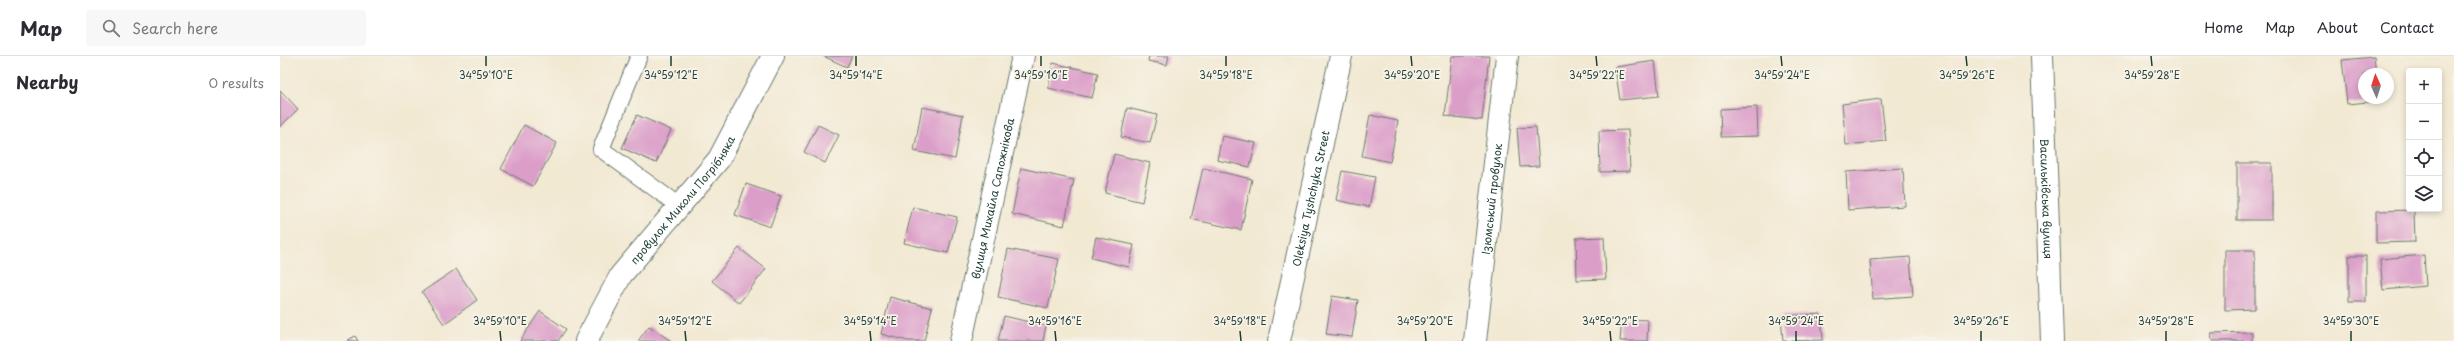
<!DOCTYPE html>
<meta charset="utf-8">
<style>
body{margin:0;font-family:"Playpen Sans",sans-serif;background:#f7f7f7;color:#2b2b33}
.controls{position:absolute;right:12px;top:12px;display:grid;overflow:hidden;border-radius:4px;box-shadow:0 2px 6px #0003}
.controls button{width:36px;height:36px;display:grid;place-items:center;padding:0;border:0;border-bottom:1px solid #e1e1e2;background:#fff;color:#2b2b33;font:20px sans-serif}
.compass{position:absolute;left:2078px;top:12px;width:36px;height:36px;border-radius:50%;background:#fff;box-shadow:0 2px 6px #0003;rotate:357deg}
.list{margin:0;padding:0;list-style:none}
h2{display:flex;justify-content:space-between;align-items:center;height:52px;margin:0;padding:0 16px;font-size:17px}
h2 small{font-size:13px;font-weight:400;color:#7c7c81}
.icon{flex:none;width:22px;height:22px;fill:none;stroke:currentColor;stroke-width:2;stroke-linecap:round;stroke-linejoin:round}
.map{position:relative;flex:none;width:2174px;height:285px;overflow:hidden}
header{display:flex;align-items:center;gap:24px;box-sizing:border-box;height:56px;padding:0 20px;background:#fff;border-bottom:1px solid #e1e1e2}
header strong{font-size:19px}
nav{display:flex;gap:22px;margin-inline-start:auto;font-size:14px}
.search{width:280px;height:36px;background:#f7f7f7;display:flex;align-items:center;gap:10px;box-sizing:border-box;padding:0 14px;border-radius:4px;color:#7c7c81;font-size:15px}
main{display:flex}
aside{flex:1;background:#fff}
.map>svg:first-child{display:block}
.building{fill:#db9ec9}
.lines{fill:none;stroke-linecap:round;stroke-linejoin:round}
.service-casing{stroke:#69796c;stroke-width:18}
.minor-casing{stroke:#69796c;stroke-width:24}
.service{stroke:#fff;stroke-width:16}
.minor{stroke:#fff;stroke-width:22}
.ticks{fill:none;stroke:#1f3d34;stroke-width:1.5}
.labels{text-anchor:middle;dominant-baseline:central;stroke-width:3.5;stroke-linejoin:round;paint-order:stroke}
.street-label{font-size:11px;fill:#1f3d34;stroke:#f7f3e8}
.ticks-label{font-size:10px;text-anchor:middle;fill:#1f3d34;stroke:#f7f3e8;stroke-width:3.5;stroke-linejoin:round;paint-order:stroke}
</style>
<header>
<strong>Map</strong>
<div class="search"><svg class="icon" aria-label="search" viewBox="0 0 24 24"><circle cx="10" cy="10" r="6"/><path d="M15 15l6 6"/></svg>Search here</div>
<nav><a>Home</a><a>Map</a><a>About</a><a>Contact</a></nav>
</header>
<main>
<aside>
<h2>Nearby<small>0 results</small></h2>
<ul class="list">
</ul>
</aside>
<div class="map">
<svg width="2174" height="285" viewBox="0 0 2174 285">
<rect width="100%" height="100%" fill="#f7f3e8"/>
<filter id="ink" filterUnits="userSpaceOnUse"><feTurbulence type="fractalNoise" baseFrequency=".025" numOctaves="2"/><feDisplacementMap in="SourceGraphic" scale="8" xChannelSelector="R" yChannelSelector="G"/><feConvolveMatrix kernelMatrix="1 2 1 2 8 2 1 2 1" color-interpolation-filters="sRGB"/></filter>
<filter id="wash" filterUnits="userSpaceOnUse"><feTurbulence type="fractalNoise" baseFrequency=".012" numOctaves="4" result="noise"/><feDisplacementMap in="SourceGraphic" scale="16" xChannelSelector="R" yChannelSelector="G"/><feGaussianBlur stdDeviation="0.9" result="paint"/><feColorMatrix in="noise" values="0 0 0 0 0 0 0 0 0 0 0 0 0 0 0 0 0 1.4 0 .05"/><feComposite in="paint" operator="in"/></filter>
<g filter="url(#wash)">
<rect width="100%" height="100%" fill="#f2e9d3"/>
<g id="blocks">
<!-- building -->
<g class="building">
<path d="M543 0H572L567 11Z"/>
<path d="M869 0H889L887 9 868 5Z"/>
<path d="M1172 0H1209L1202 64 1165 60Z"/>
<path d="M2094 1 2096 18H2084V42H2098L2099 45 2067 48 2062 4Z"/>
<path d="M1375 5 1379 40 1340 44 1335 11Z"/>
<path d="M773 7 818 17 812 42 768 32Z"/>
<path d="M0 34 18 53 0 71Z"/>
<path d="M1601 43 1606 85 1566 89 1562 48Z"/>
<path d="M642 51 683 59 675 103 634 95Z"/>
<path d="M1477 51 1478 80 1441 81 1440 53Z"/>
<path d="M847 52 877 59 870 87 841 81Z"/>
<path d="M357 59 391 74 376 107 342 92Z"/>
<path d="M1090 59 1118 65 1110 106 1082 100Z"/>
<path d="M244 69 277 87 253 130 221 113Z"/>
<path d="M538 69 559 79 545 107 524 96Z"/>
<path d="M1256 71 1259 110 1240 111 1237 72Z"/>
<path d="M1348 74 1350 115 1320 116 1319 75Z"/>
<path d="M942 80 976 87 970 111 937 104Z"/>
<path d="M834 98 870 107 862 146 825 137Z"/>
<rect x="1957" y="107" width="35" height="57"/>
<path d="M741 112 794 124 784 170 732 158Z"/>
<path d="M923 112 972 123 961 174 911 163Z"/>
<path d="M1623 112 1625 150 1568 154 1566 116Z"/>
<path d="M1062 115 1095 121 1089 151 1056 144Z"/>
<path d="M466 128 501 140 490 171 455 159Z"/>
<path d="M633 151 677 161 668 197 624 187Z"/>
<path d="M2134 154 2135 186 2096 187V155Z"/>
<path d="M816 181 854 189 849 211 811 202Z"/>
<path d="M1324 181 1326 223 1297 224 1296 182Z"/>
<path d="M459 192 486 213 459 247 432 225Z"/>
<path d="M728 193 779 203 768 252 718 241Z"/>
<path d="M1945 194H1975V253L1945 254Z"/>
<path d="M2144 199 2146 230 2103 234 2100 203Z"/>
<rect x="2069" y="200" width="17" height="46"/>
<path d="M1630 201 1633 240 1593 243 1590 204Z"/>
<path d="M176 213 197 244 164 268 142 236Z"/>
<path d="M1052 240 1078 244 1072 281 1046 278Z"/>
<path d="M610 241 652 252 644 285H628L601 278Z"/>
<path d="M260 255 286 273 278 285H240Z"/>
<path d="M1541 258 1543 284 1503 285 1501 260Z"/>
<path d="M724 260 766 270 763 285H718Z"/>
<path d="M1342 263 1368 264 1367 285H1340Z"/>
<path d="M369 270 391 285H358Z"/>
<path d="M1972 276V285H1932L1931 277Z"/>
<path d="M75 280 78 285H67Z"/>
</g>
</g>
</g>
<g filter="url(#ink)">
<use href="#blocks" fill-opacity="0" stroke="#69796c" stroke-width="1"/>
<g class="lines">
<defs>
<path id="service" d="M359 0 321 93 399 150"/>
<g id="minor">
<path id="s1" d="M1762 0 1772 285"/>
<path id="s2" d="M306 285 341 219 439 103 493 0"/>
<path id="s3" d="M681 285 743 0"/>
<path id="s4" d="M999 285 1061 0"/>
<path id="s5" d="M1195 285 1227 0"/>
</g>
</defs>
<!-- service casing -->
<use href="#service" class="service-casing"/>
<!-- minor casing -->
<use href="#minor" class="minor-casing"/>
<!-- service -->
<use href="#service" class="service"/>
<!-- minor -->
<use href="#minor" class="minor"/>
</g>
</g>
<!-- ticks -->
<path class="ticks" d="M206 0V10M391 0V10M576 0V10M761 0V10M946 0V10M1131 0 1132 10M1316 0 1317 10M1501 0 1502 10M1686 0 1687 10M1871 0 1872 10M220 275 221 285M405 275 406 285M590 275 591 285M775 275 776 285M960 275 961 285M1145 275 1146 285M1330 275 1331 285M1516 275V285M1701 275V285M1886 275V285M2071 275V285"/>
<g class="labels">
<!-- street labels -->
<g class="street-label">
<text stroke="none"><textPath href="#s3" startOffset="146">вулиця Михайла Сапожнікова</textPath></text>
<text stroke="none"><textPath href="#s4" startOffset="146">Oleksiya Tyshchyka Street</textPath></text>
<text stroke="none"><textPath href="#s5" startOffset="143">Ізюмський провулок</textPath></text>
<text stroke="none"><textPath href="#s1" startOffset="143">Васильківська вулиця</textPath></text>
<text stroke="none"><textPath href="#s2" startOffset="172">провулок Миколи Погрібняка</textPath></text>
</g>
</g>
<g class="ticks-label">
<text x="206" y="23">34°59'10"E</text>
<text x="391" y="23">34°59'12"E</text>
<text x="576" y="23">34°59'14"E</text>
<text x="761" y="23">34°59'16"E</text>
<text x="946" y="23">34°59'18"E</text>
<text x="1132" y="23">34°59'20"E</text>
<text x="1317" y="23">34°59'22"E</text>
<text x="1502" y="23">34°59'24"E</text>
<text x="1872" y="23">34°59'28"E</text>
<text x="1687" y="23">34°59'26"E</text>
<text x="220" y="269">34°59'10"E</text>
<text x="405" y="269">34°59'12"E</text>
<text x="590" y="269">34°59'14"E</text>
<text x="775" y="269">34°59'16"E</text>
<text x="960" y="269">34°59'18"E</text>
<text x="1145" y="269">34°59'20"E</text>
<text x="1330" y="269">34°59'22"E</text>
<text x="1516" y="269">34°59'24"E</text>
<text x="1701" y="269">34°59'26"E</text>
<text x="1886" y="269">34°59'28"E</text>
<text x="2071" y="269">34°59'30"E</text>
</g>
</svg>
<div class="controls">
<button>+</button>
<button>−</button>
<button><svg class="icon" aria-label="locate" viewBox="0 0 24 24"><circle cx="12" cy="12" r="6"/><path d="M12 2v4M12 18v4M2 12h4M18 12h4"/></svg></button>
<button><svg class="icon" aria-label="layers" viewBox="0 0 24 24"><path d="M12 4l9 5-9 5-9-5zM3 14l9 5 9-5"/></svg></button>
</div>
<svg class="compass" viewBox="-18 -18 36 36"><path d="M0-13l5 13h-10z" fill="#e53935"/><path d="M0 13l5-13h-10z" fill="#7c7c81"/></svg>
</div>
</main>
